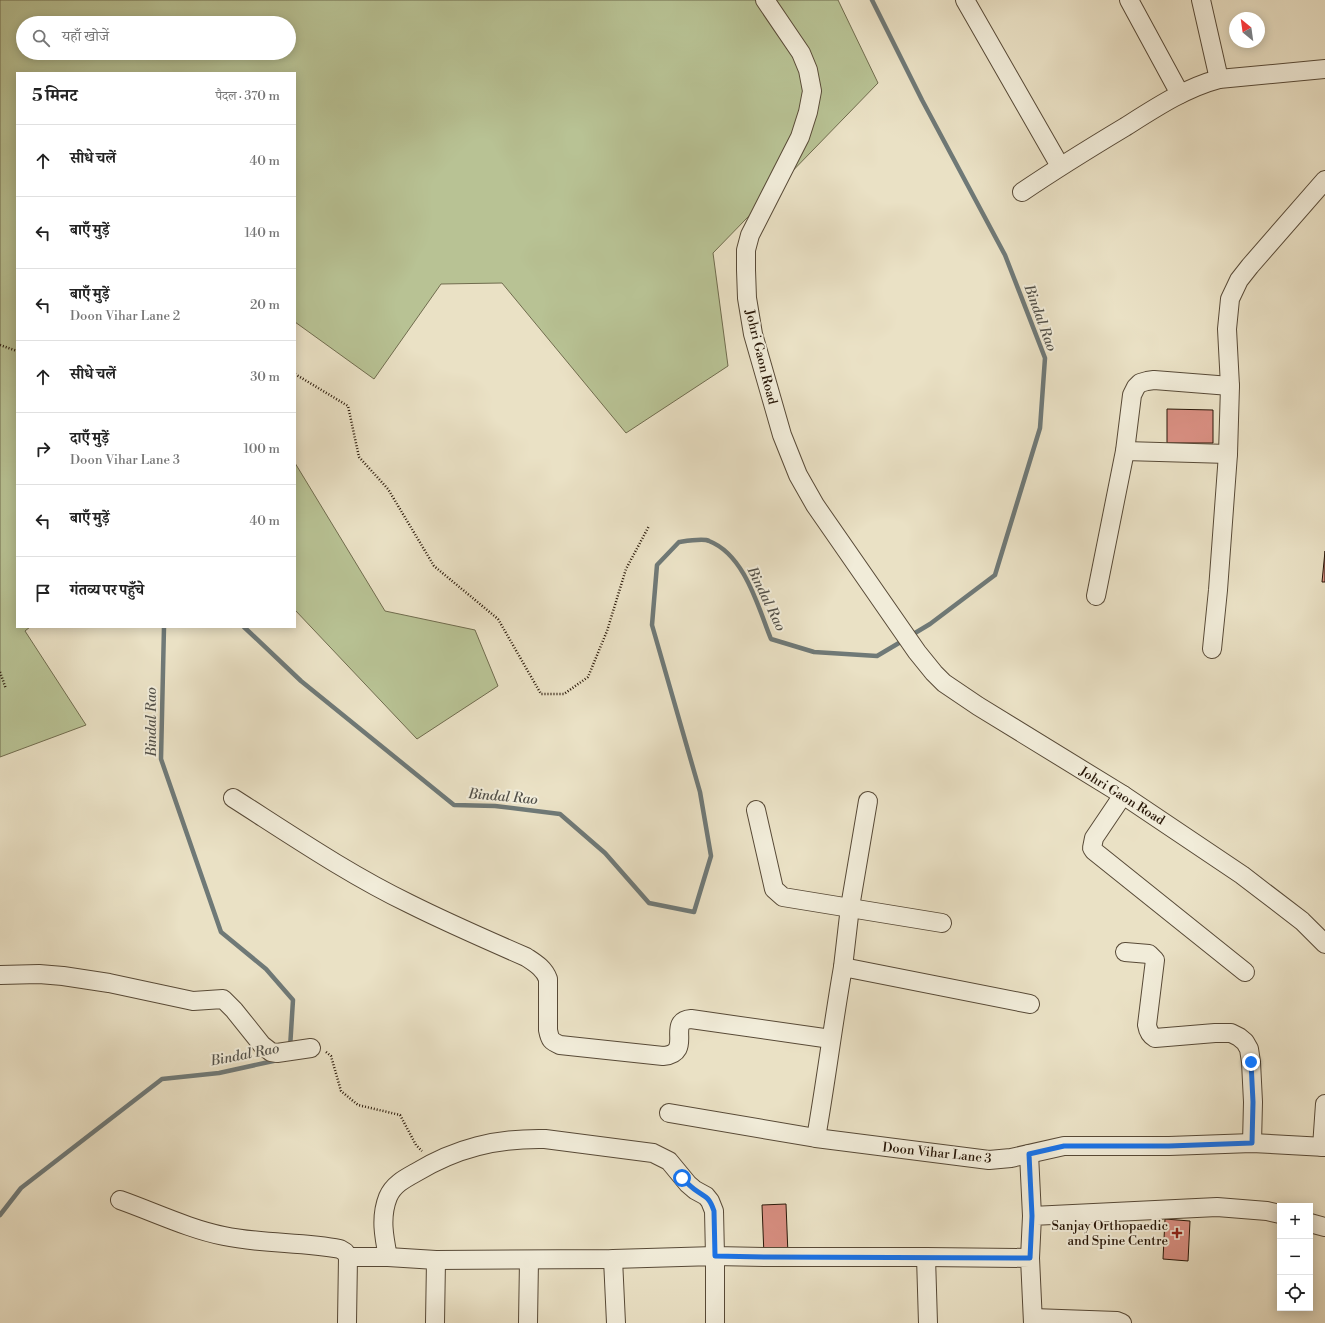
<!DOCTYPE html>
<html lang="hi">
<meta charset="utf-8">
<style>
body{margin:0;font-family:"Libre Bodoni","Noto Serif Devanagari",serif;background:#f6f6f6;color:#222}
.controls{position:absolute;right:12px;bottom:12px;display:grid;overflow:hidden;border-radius:0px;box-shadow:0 2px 10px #0003}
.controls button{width:36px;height:36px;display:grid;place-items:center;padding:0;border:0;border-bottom:1px solid #e0e0e0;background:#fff;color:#222;font:20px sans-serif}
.compass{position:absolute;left:1229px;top:12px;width:36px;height:36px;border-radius:50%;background:#fff;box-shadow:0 2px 10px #0003;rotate:331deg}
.stop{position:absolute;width:12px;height:12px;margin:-9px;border:3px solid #1a73e8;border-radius:50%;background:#fff}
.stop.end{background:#1a73e8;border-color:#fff;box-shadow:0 1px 4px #0008}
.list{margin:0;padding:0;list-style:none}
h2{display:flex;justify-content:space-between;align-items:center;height:52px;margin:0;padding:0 16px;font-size:17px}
h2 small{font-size:13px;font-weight:400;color:#767676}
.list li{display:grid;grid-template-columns:26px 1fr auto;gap:12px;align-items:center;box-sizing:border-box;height:72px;padding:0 16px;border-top:1px solid #e0e0e0}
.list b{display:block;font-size:15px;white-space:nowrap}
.list p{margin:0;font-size:13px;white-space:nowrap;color:#767676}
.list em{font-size:13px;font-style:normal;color:#767676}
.icon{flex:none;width:22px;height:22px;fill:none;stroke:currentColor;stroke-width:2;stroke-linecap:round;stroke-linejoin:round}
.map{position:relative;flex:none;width:1325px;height:1323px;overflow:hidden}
.search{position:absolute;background:#fff;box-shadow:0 2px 10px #0003;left:16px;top:16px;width:280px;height:44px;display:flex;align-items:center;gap:10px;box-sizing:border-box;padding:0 14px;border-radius:22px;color:#767676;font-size:15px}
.panel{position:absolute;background:#fff;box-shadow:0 2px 10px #0003;left:16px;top:72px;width:280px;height:556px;border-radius:0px}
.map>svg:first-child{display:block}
.green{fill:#b8c294;stroke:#706c4e;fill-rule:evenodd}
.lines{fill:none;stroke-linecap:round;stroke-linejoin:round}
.stream{stroke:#6f7977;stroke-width:4.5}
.building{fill:#d98f82;stroke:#281708}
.street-casing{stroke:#584a37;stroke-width:20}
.path{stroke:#281708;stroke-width:2.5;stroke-dasharray:1 2;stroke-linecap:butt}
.street{stroke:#f1ecd9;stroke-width:18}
.route{stroke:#1a73e8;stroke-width:5}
.poi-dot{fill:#8f2418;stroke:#f1ecd9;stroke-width:1.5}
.labels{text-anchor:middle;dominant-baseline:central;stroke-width:4;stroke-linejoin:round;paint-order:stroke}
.street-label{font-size:13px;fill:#281708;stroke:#f1ecd9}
.poi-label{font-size:13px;fill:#281708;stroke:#f1ecd9;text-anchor:end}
.water-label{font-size:14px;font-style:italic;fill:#525049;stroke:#f1ecd9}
</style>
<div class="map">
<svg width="1325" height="1323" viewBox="0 0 1325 1323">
<rect width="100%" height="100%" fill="#eae1c5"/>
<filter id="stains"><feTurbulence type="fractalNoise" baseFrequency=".005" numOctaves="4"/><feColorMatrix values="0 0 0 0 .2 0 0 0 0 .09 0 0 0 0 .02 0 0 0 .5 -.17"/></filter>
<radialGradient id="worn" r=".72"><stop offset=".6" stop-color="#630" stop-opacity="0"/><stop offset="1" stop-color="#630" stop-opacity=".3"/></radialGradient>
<!-- green -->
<g class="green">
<path d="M0 0H838L878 83 713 253 728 366 626 433 502 283 441 284 374 379 295 322V73H17V627H30L25 631 86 725 0 757ZM23 23H289V53H23Z"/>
<path d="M295 463 385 611 475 630 498 686 417 739 295 610Z"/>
</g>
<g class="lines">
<!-- stream -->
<g class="stream">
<path d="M872 0 922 100 1005 255 1045 358 1040 428 995 575 930 624 910 636"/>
<path d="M164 627 161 759 221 932 266 969 293 1000 290 1048"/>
<path d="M244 627 301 681 454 805 495 806 560 814 605 853 649 903 694 912 711 856 700 792 652 625 657 565 679 542C686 541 704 538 709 541 745 555 758 607 771 639L814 652 877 656 904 640"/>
<path d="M0 1215 21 1188 162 1079 219 1073 278 1060"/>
</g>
</g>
<!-- building -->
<g class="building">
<path d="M1167 409 1213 410V443H1167Z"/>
<path d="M1325 551V582H1322Z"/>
<path d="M786 1204 788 1255 764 1256 762 1205Z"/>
<path d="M1165 1219 1190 1221 1188 1261 1163 1259Z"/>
</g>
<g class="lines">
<defs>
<g id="street">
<path d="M765 0 801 53 808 70 812 91 808 112 800 137 750 235 746 250V270L747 298 753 334 782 435 798 475 815 505 917 652 934 673 944 683 978 706 1123 795 1242 875 1302 921 1325 944"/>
<path d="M965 0 1060 166"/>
<path d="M1129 0 1180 94"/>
<path d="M1201 0 1219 79"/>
<path d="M1022 192C1056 169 1090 148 1125 127 1155 108 1185 88 1219 79L1325 69"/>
<path d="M1125 451 1228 454"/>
<path d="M1096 596 1125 451 1132 395 1136 387 1140 383 1147 381 1154 380 1230 386"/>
<path d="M1212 649 1218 590 1228 454 1230 386 1227 329 1230 299 1239 280 1250 266 1325 180"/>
<path d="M1123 795 1094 838 1092 848 1094 851 1245 972"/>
<path d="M233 798C291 835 348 874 410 904 448 923 487 940 526 957 535 963 544 968 548 979V1030C550 1040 551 1041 560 1045L663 1056C695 1053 665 1021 691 1019L831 1039"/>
<path d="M756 810 774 889 783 897 942 923"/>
<path d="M1125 952 1149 954 1155 960 1147 1025C1148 1031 1150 1035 1155 1038L1215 1033H1231L1239 1037 1245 1042 1249 1049 1251 1062 1253 1102 1252 1143"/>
<path d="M843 967 850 907 868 801"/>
<path d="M0 975 39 974 63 976 109 983 193 1001 223 999 234 1010 262 1045 271 1052 277 1053 311 1048"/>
<path d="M669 1113 816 1138 989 1160 1011 1158 1064 1146H1169L1252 1143 1325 1147"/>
<path d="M816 1138C826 1081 833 1024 843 967L1030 1004"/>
<path d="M1322 1147 1325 1104"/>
<path d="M1029 1154 1032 1216"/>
<path d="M120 1200C154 1212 189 1229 224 1236 262 1244 302 1242 340 1249L345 1252 348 1257 347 1323"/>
<path d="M1310 1223 1325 1227"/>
<path d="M348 1257H388L436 1260 435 1323"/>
<path d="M388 1257C384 1237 380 1217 388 1197 393 1185 404 1179 415 1173 456 1148 497 1138 545 1139L653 1153 669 1161 688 1184 695 1190 706 1196 710 1201 714 1211 715 1256 766 1257H926L928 1323"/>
<path d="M926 1257 1030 1258 1033 1323"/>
<path d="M1030 1258 1032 1216 1217 1207 1267 1211 1280 1214"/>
<path d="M613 1259 616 1323"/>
<path d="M436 1260 613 1259 715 1256V1323"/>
<path d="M1033 1318 1117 1321 1122 1323"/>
<path d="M528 1323 529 1260"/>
</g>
</defs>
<!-- street casing -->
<use href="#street" class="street-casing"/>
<!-- path -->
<g class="path">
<path d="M0 345 17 351"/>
<path d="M295 374 348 406 359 457 388 489 434 566 498 619 541 694H564L588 677 607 631 626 569 649 526"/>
<path d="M0 672 6 689"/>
<path d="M326 1052 331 1056 341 1091 358 1105 400 1115 416 1145 422 1151"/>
</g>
<!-- street -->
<use href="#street" class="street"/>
</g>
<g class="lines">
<!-- route -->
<path class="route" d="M682 1178C686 1182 690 1186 694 1189 706 1198 709 1196 714 1211L715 1256 766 1257 1030 1258 1032 1216 1029 1154 1064 1146H1169L1252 1143 1253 1102 1251 1062"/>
</g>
<!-- markers -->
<path class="poi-dot" d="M1175 1227h4v4h4v4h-4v4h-4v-4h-4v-4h4z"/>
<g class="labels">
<!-- street labels -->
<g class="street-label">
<text transform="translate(761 357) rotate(76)">Johri Gaon Road</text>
<text transform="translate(1122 796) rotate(32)">Johri Gaon Road</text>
<text transform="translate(937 1153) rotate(6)">Doon Vihar Lane 3</text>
</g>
<!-- poi labels -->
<g class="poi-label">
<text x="1168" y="1226">Sanjay Orthopaedic<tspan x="1168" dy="15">and Spine Centre</tspan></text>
</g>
<!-- water labels -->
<g class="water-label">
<text transform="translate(1040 318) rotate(70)">Bindal Rao</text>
<text transform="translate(766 599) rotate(64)">Bindal Rao</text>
<text transform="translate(152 722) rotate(-90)">Bindal Rao</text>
<text transform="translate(503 797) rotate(5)">Bindal Rao</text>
<text transform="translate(245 1055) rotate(-11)">Bindal Rao</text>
</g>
</g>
<rect width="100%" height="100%" filter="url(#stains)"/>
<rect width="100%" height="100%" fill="url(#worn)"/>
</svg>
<div class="controls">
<button>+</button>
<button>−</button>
<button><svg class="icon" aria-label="locate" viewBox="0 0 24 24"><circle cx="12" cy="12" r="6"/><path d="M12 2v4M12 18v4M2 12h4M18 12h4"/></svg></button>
</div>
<svg class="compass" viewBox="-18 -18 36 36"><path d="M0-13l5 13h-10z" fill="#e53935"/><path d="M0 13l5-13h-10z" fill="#767676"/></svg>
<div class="stop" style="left:682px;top:1178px"></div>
<div class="stop end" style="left:1251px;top:1062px"></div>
<div class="search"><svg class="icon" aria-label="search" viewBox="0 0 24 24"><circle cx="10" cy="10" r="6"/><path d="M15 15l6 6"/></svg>यहाँ खोजें</div>
<section class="panel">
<h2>5 मिनट<small>पैदल · 370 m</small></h2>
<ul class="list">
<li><svg class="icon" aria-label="ahead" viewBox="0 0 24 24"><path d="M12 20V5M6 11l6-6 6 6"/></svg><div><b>सीधे चलें</b></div><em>40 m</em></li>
<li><svg class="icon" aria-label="left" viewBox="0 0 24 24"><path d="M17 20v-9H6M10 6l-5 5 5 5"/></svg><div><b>बाएँ मुड़ें</b></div><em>140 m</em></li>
<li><svg class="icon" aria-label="left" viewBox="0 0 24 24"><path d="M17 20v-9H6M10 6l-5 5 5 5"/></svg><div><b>बाएँ मुड़ें</b><p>Doon Vihar Lane 2</p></div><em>20 m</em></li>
<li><svg class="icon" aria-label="ahead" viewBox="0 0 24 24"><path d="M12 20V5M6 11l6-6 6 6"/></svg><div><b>सीधे चलें</b></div><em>30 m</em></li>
<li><svg class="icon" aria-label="right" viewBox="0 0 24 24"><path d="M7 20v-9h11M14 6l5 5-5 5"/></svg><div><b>दाएँ मुड़ें</b><p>Doon Vihar Lane 3</p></div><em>100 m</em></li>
<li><svg class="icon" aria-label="left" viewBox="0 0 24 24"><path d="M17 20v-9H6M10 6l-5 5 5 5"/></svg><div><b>बाएँ मुड़ें</b></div><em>40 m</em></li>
<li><svg class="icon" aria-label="arrive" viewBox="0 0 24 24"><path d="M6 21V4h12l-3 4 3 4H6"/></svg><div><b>गंतव्य पर पहुँचे</b></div></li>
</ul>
</section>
</div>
